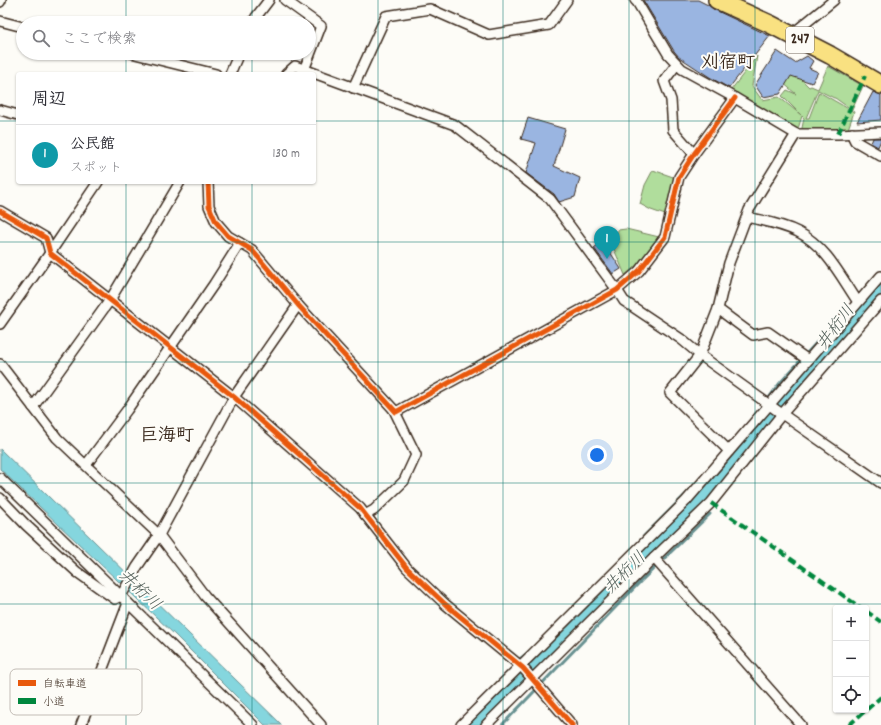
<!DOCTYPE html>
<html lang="ja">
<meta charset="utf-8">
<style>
body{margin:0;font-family:Dekko,"Klee One",sans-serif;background:#f2f2f3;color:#2b2b33}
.controls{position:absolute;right:12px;bottom:12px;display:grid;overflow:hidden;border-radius:4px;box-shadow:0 1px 3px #0004}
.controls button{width:36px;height:36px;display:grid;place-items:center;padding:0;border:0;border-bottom:1px solid #e1e1e2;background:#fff;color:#2b2b33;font:20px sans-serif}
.you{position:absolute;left:597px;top:455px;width:14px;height:14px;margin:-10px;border:3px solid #fff;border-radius:50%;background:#1a73e8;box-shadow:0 0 0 6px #1a73e833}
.badge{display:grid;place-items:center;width:26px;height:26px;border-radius:50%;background:#0b8043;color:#fff;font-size:13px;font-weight:700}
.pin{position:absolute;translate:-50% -33px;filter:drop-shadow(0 1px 2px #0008)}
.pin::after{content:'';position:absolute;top:21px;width:14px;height:12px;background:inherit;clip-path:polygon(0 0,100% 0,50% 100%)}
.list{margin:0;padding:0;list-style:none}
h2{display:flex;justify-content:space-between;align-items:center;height:52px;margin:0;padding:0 16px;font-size:17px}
h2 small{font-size:13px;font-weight:400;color:#7c7c81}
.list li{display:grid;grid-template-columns:26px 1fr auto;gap:12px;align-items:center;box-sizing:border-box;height:60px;padding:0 16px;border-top:1px solid #e1e1e2}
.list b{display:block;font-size:15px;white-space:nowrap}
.list p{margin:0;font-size:13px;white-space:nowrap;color:#7c7c81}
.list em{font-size:13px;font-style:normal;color:#7c7c81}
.icon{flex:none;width:22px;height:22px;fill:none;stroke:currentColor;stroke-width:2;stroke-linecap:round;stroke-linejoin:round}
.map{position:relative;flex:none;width:881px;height:725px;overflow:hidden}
.search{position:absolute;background:#fff;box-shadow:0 1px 3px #0004;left:16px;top:16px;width:300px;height:44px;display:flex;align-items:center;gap:10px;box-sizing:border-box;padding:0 14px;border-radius:22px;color:#7c7c81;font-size:15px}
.panel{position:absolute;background:#fff;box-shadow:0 1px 3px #0004;left:16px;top:72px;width:300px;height:112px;border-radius:4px}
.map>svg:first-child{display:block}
.green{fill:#b0dd9c;stroke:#76845d}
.water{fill:#85d6de;stroke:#679191}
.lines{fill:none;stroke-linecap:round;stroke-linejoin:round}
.stream{stroke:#679191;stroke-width:3}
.building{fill:#9ab5e1;stroke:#3b2a1e}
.street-casing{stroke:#3b2a1e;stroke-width:12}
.highway-casing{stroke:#3b2a1e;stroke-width:20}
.street{stroke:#fdfcf7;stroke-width:9}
.highway{stroke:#f9e181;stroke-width:17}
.quiet{stroke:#00873e;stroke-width:4;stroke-dasharray:8 4;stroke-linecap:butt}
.cycleway-casing{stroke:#fdfcf7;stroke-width:8}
.cycleway{stroke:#e8590c;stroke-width:5}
.grid{fill:none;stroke:#0f766e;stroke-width:1;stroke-opacity:0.55}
.labels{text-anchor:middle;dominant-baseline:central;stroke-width:4;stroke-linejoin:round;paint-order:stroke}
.shield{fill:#fdfcf7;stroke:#75695f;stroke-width:1}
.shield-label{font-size:15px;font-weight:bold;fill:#3b2a1e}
.water-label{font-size:17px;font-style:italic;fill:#515e58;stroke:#fdfcf7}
.quarter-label{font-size:18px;font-weight:bold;fill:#3b2a1e;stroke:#fdfcf7}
.key{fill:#fdfcf7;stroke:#c3bdb6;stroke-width:1}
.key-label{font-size:11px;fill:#3b2a1e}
</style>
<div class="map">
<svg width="881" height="725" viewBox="0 0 881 725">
<rect width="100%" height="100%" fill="#fdfcf7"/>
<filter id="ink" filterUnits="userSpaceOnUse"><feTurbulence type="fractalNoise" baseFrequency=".025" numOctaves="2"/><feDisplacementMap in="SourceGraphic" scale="8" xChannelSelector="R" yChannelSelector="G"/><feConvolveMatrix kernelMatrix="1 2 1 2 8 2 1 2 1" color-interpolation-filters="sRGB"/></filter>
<g filter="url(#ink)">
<!-- green -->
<g class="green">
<path d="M757 56 752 86 762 100 779 97 801 115 782 96 787 90 796 94 775 76 797 75 809 87 811 86 818 89 828 66 863 86 852 110 835 98H834L818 90 806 118H809L819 92 854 112 847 132 801 133 804 118 802 116 797 132 794 131 731 90Z"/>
<path d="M653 170 676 178 668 216 651 210 640 204 645 185Z"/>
<path d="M626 229 659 237 643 260 625 275 614 249H613L606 241 610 234 617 235 618 230Z"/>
</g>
<!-- water -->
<g class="water">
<path d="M881 282V297L818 367 709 503 482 725H467L532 661 573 618 644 546 680 515 726 464 755 427Z"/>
<path d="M0 449 282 725H265L175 635 0 469Z"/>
</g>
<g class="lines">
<!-- stream -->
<g class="stream">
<path d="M806 354 829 329"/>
<path d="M769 398 780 383 800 361"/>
<path d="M755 415 763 405"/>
<path d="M644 536 692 488"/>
<path d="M521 658 530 651"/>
<path d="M502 725 640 582 710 514"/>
</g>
</g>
<!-- building -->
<g class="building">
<path d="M643 0H698L708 5 713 9 770 36 729 88 711 78 679 57 674 51Z"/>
<path d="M777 51 795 63 807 56 813 61 809 68 818 72 812 83 791 76 780 94 763 97 755 85Z"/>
<path d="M873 92 881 95V120L857 122Z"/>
<path d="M528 118 565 129 554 166 580 178 575 197 559 202 554 194 526 173 536 143 521 139Z"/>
<path d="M873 138H881V140L878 147 871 143Z"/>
<path d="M603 241 621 269 613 274 594 248Z"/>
</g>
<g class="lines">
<defs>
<g id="street">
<path d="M285 0 321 26 304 70"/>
<path d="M635 0 637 2 668 54 682 69 735 98 796 134H838L881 132"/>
<path d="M0 2 1 0"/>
<path d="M0 21 23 27"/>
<path d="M253 23 256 17 269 0"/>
<path d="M791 35 834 0"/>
<path d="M131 53 216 74"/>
<path d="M677 64 664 81 671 100 673 130 694 154"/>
<path d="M230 74 239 53"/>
<path d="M286 74 295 66 455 125 550 199 617 290 624 301 681 339 700 355 782 414 881 483"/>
<path d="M353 88 386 16 430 9 489 35 549 25 567 0"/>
<path d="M0 110 18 115"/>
<path d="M852 133 853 137 855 141 881 156"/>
<path d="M208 182 209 206 216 222 228 236 252 250 298 305 396 412 617 290 639 271 665 237 679 177 694 154 735 98"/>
<path d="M0 211 46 238 50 253 234 397 360 508 407 568 445 604 523 668 572 725"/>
<path d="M747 217C764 221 782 224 798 232 826 246 841 277 858 302"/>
<path d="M718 309 753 335 768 332 808 360"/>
<path d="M0 324 50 253 98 182"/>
<path d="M0 364 57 438 159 535 205 596 321 725"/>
<path d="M33 407 110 300 180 182"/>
<path d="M729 451 670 393 700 355 718 309 729 263 749 210 796 134"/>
<path d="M86 465 127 410 214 284 240 243"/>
<path d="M0 478 253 725"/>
<path d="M0 498 26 525 77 572 115 599 121 596 137 567 159 535 234 397 298 305"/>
<path d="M365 515 374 510 404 481 416 455 394 410"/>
<path d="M654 558 801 725"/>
<path d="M81 725 128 603"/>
<path d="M461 725 686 501 881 276"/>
<path d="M486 725 654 558 711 503 782 414 881 301"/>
</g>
<path id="highway" d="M717 0 770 24 830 55 881 85"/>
</defs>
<!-- street casing -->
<use href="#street" class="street-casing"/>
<!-- highway casing -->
<use href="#highway" class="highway-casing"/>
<!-- street -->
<use href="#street" class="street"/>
<!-- highway -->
<use href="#highway" class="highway"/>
<!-- quiet -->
<g class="quiet">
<path d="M838 134 865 76"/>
<path d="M711 503 861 608"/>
<path d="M866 611 881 622"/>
<path d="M849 725 881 697"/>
</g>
<defs>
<g id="cycleway">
<path d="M208 182 209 206 216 222 228 236 252 250 298 305 396 412 617 290 639 271 665 237 679 177 694 154 735 98"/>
<path d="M0 211 46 238 50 253 234 397 360 508 407 568 445 604 523 668 572 725"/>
</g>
</defs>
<!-- cycleway casing -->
<use href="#cycleway" class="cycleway-casing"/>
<!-- cycleway -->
<use href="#cycleway" class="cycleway"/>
</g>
</g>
<!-- grid -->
<path class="grid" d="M126 0V23M252 0V23M378 0V725M503 0V725M629 0V725M755 0V725M126 53V74M252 53V74M0 121H18M314 121H881M126 182V725M252 182V725M0 242H881M0 362H881M0 483H881M0 604H881"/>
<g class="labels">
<!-- shield labels -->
<rect class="shield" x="786" y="27" width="28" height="26" rx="3"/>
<g class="shield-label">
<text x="800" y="40">247</text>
</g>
<!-- water labels -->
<g class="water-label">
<text transform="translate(837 328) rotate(-53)">井桁川</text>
<text transform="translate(626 574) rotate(-45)">井桁川</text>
<text transform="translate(139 591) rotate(44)">井桁川</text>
</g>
<!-- quarter labels -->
<g class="quarter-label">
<text x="728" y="63">刈宿町</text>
<text x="167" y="436">巨海町</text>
</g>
</g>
<!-- legend -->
<rect x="10" y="669" width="132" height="46" rx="6" class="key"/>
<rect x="18" y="680" width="18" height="6" fill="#e8590c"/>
<rect x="18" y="698" width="18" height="6" fill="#00873e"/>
<g class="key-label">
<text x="43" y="687">自転車道</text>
<text x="43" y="705">小道</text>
</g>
</svg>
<div class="controls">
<button>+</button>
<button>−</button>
<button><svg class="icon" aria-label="locate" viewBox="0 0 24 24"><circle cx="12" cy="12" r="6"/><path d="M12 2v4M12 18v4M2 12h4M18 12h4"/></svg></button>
</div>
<div class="you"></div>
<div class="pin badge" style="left:607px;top:259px;background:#0f9aa8">1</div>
<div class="search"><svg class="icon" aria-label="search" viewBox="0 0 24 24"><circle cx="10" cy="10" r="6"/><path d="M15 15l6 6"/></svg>ここで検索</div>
<section class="panel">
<h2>周辺<small></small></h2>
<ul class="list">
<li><span class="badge" style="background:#0f9aa8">1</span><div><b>公民館</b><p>スポット</p></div><em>130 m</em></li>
</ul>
</section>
</div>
